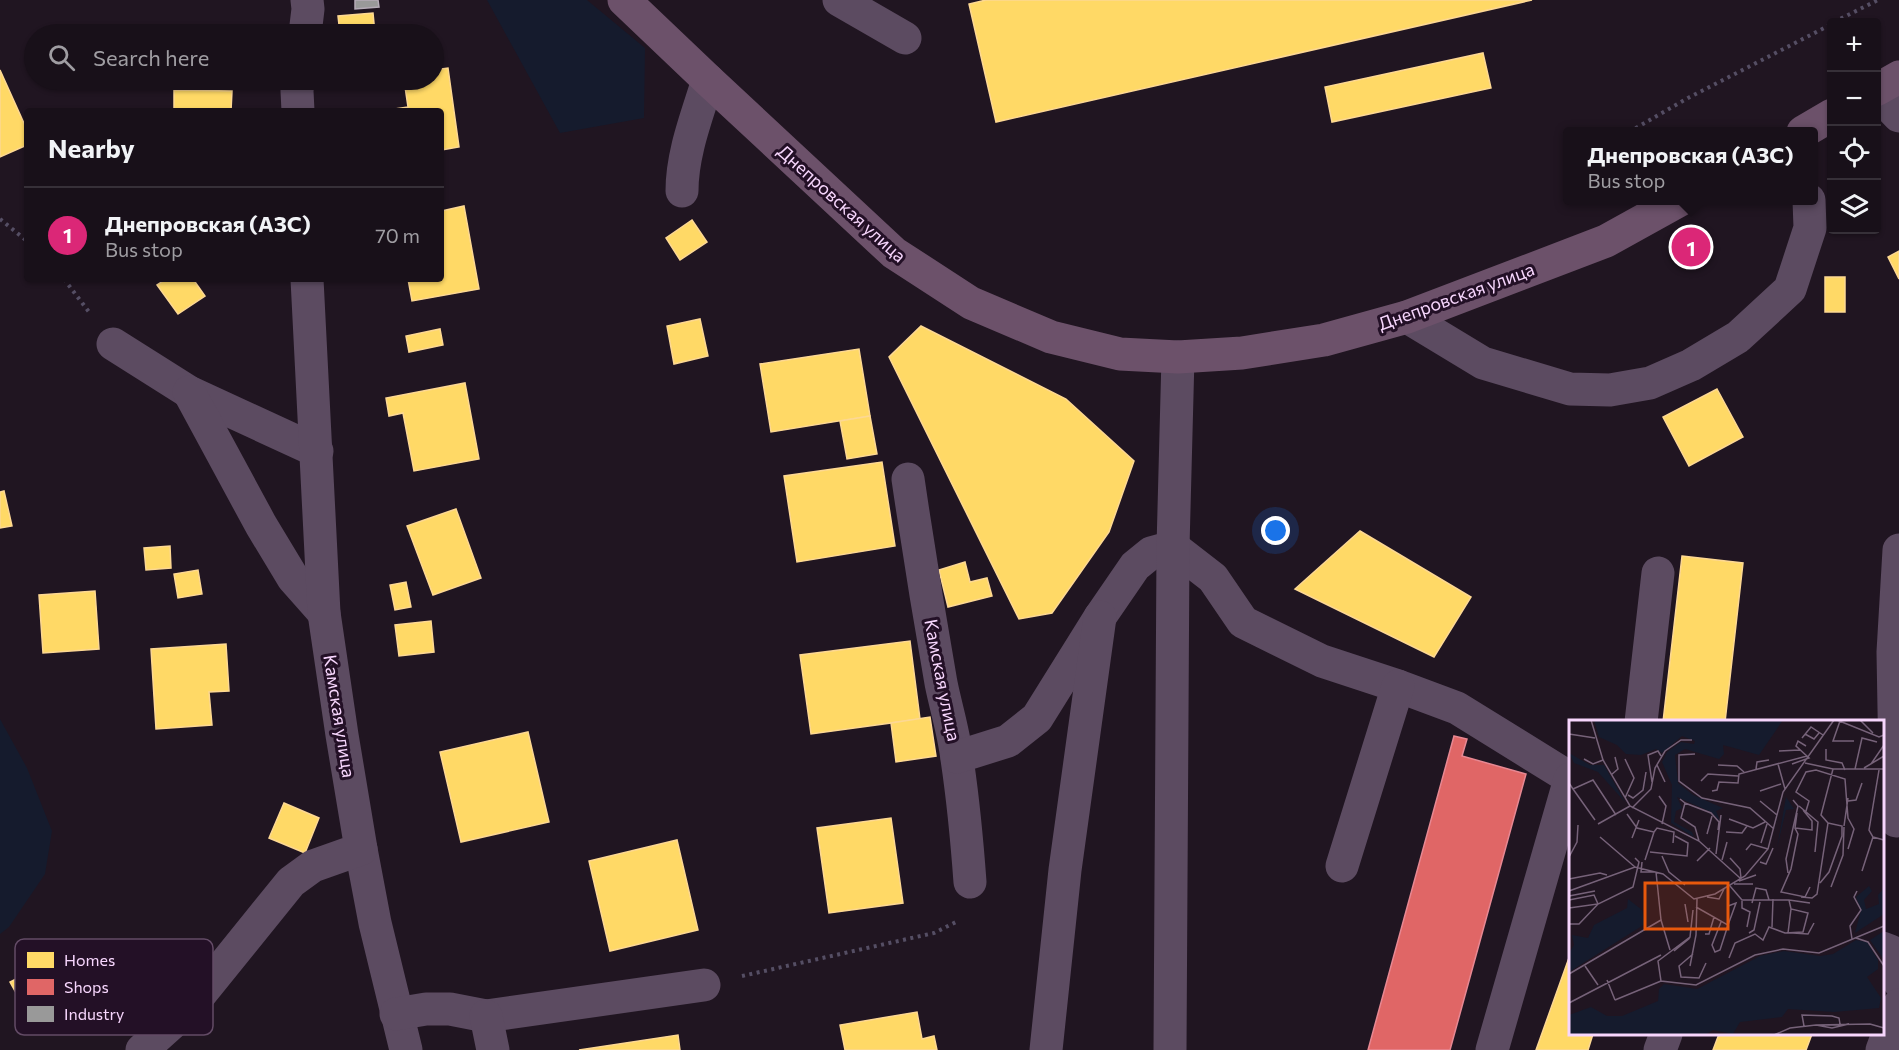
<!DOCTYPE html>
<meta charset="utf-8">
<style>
body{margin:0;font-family:Commissioner,sans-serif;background:#251e26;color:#f1f3f6}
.controls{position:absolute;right:18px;top:18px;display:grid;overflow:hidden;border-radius:6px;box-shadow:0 2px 4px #0004}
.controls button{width:54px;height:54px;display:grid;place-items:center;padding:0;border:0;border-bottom:2px solid #363038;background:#181019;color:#f1f3f6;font:30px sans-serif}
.you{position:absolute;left:1276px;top:531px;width:21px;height:21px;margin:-15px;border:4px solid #fff;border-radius:50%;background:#1a73e8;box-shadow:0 0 0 9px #1a73e833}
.badge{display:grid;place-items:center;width:39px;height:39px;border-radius:50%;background:#db2777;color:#fff;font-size:20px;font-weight:700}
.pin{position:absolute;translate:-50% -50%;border:3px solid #fff;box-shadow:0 2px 6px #0006}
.popup{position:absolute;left:1563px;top:127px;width:255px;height:78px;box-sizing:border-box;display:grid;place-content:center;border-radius:6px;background:#181019;filter:drop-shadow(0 2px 4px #0005);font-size:20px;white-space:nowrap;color:#9f9da2}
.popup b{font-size:22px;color:#f1f3f6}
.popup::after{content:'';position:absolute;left:50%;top:100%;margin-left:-12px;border:12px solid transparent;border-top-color:#181019}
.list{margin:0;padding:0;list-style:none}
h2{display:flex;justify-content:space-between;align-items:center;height:78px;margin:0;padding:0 24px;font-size:26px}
h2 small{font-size:20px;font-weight:400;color:#9f9da2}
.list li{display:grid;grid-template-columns:39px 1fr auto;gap:18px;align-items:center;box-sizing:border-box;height:96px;padding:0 24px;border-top:2px solid #363038}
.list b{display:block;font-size:22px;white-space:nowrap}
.list p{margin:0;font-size:20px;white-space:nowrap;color:#9f9da2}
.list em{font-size:20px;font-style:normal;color:#9f9da2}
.icon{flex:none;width:33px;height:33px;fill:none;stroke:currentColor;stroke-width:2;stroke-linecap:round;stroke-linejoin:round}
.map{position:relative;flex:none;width:1899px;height:1050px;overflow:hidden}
.search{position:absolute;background:#181019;box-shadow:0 2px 4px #0004;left:24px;top:24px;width:420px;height:66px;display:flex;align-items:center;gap:15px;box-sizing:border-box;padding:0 21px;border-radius:33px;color:#9f9da2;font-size:22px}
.panel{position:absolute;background:#181019;box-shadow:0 2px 4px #0004;left:24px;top:108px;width:420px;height:174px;border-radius:6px}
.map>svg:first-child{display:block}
.green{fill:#151b2d}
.homes{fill:#ffd966;stroke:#fdd893;stroke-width:1.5}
.shops{fill:#e06666;stroke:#e78893;stroke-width:1.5}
.industry{fill:#999;stroke:#b5abb7;stroke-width:1.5}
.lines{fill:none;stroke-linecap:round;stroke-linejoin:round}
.path{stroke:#554e64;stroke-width:4;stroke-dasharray:3 4.5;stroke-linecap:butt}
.minor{stroke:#5c4b61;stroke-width:33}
.major{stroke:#6c516a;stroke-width:33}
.labels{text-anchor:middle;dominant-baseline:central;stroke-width:6;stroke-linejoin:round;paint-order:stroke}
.street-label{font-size:18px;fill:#f7d6fd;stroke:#231026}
.inset-road{fill:none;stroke:#766279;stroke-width:1.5}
.view{fill:#e8590c;fill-opacity:0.15;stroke:#e8590c;stroke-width:3}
.inset-edge{fill:none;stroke:#f7d6fd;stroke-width:3}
.key{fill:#231026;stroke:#634b66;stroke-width:1.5}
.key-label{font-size:16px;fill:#f7d6fd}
</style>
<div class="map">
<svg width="1899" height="1050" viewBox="0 0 1899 1050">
<rect width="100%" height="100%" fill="#201521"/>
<!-- green -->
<g class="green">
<path d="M487 0H587L645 48 644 118 560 133Z"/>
<path d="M0 719 27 768 52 831 45 874 9 927 0 934Z"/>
</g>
<!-- homes -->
<g class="homes">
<path d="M986 0H1532L996 122 969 4Z"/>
<path d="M373 13 375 34H340L338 16Z"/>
<path d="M1483 53 1491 88 1332 122 1325 87Z"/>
<path d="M448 68 459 147 441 150V111H381L408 107 404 80H434V70Z"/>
<path d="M0 70 27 130V145L0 157Z"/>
<path d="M174 90 232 91 231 111H174Z"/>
<path d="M464 206 479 289 412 301 408 279H441V211Z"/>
<path d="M692 220 707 242 680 260 666 238Z"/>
<path d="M1899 251V279L1888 257Z"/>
<rect x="1825" y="277" width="20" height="35"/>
<path d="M166 279H193L205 296 178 314 157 285Z"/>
<path d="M700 319 708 356 674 364 667 326Z"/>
<path d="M921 326 1066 399 1134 461 1109 532 1052 613 1019 619 889 357Z"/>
<path d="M440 329 443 345 409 352 406 336Z"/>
<path d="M859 349 870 416 771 432 760 364Z"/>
<path d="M465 383 479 459 414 471 403 413 389 416 386 398Z"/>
<path d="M1717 389 1743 437 1689 466 1663 417Z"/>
<path d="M870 416 877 454 847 459 840 421Z"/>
<path d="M882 462 895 546 797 562 784 476Z"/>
<path d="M4 491 12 526 0 528V492Z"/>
<path d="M456 509 481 578 433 595 407 526Z"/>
<path d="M1360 531 1471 597 1434 657 1295 589Z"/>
<path d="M170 546 171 568 146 570 144 548Z"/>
<path d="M1682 556 1743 563 1725 722H1663Z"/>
<path d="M965 562 970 582 987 578 992 596 948 607 939 570Z"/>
<path d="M198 570 202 594 178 598 174 574Z"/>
<path d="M406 582 411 607 395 610 390 585Z"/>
<path d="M95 591 99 649 43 653 39 595Z"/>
<path d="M431 621 434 652 399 656 395 625Z"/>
<path d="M910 641 920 719 811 734 800 655Z"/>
<path d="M226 644 229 691 209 692 212 725 156 729 151 649Z"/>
<path d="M930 717 936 756 896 762 891 723Z"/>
<path d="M528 732 549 822 461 842 440 752Z"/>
<path d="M284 803 319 818 305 853 269 838Z"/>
<path d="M891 818 903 903 829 913 817 828Z"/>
<path d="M677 840 698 930 610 951 589 861Z"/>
<path d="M1570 955V1034H1593L1588 1050H1536Z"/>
<path d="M39 967 66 1017 38 1032 10 982Z"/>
<path d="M917 1012 922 1039 934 1036 937 1050H845L840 1025Z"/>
<path d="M1719 1034H1812L1806 1050H1713Z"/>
<path d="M678 1035 680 1050H579Z"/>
</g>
<!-- shops -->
<path class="shops" d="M1454 736 1467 739 1462 756 1526 774 1450 1050H1368Z"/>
<!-- industry -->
<path class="industry" d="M355 0H378L379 7 355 9Z"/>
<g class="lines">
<!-- path -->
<g class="path">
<path d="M1834 22 1878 0"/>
<path d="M1629 132 1688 98 1832 24"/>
<path d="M0 219 27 241"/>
<path d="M64 279 89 312"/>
<path d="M742 976 934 933 958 921"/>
</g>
<!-- minor -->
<g class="minor">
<path d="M839 0 905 38"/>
<path d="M305 34 308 9 307 0"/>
<path d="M1876 92 1899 116"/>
<path d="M298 111 297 91 298 80"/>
<path d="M682 191C682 153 697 116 708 80"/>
<path d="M1407 317 1483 363 1570 389 1610 390 1650 383 1691 365 1738 337 1790 289 1810 228 1809 200"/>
<path d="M113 344 189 392 317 451"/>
<path d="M189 392 261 525 293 578 324 613"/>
<path d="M908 479C918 547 929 615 941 683 946 708 954 733 957 759 963 799 967 841 970 882"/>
<path d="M1173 547 1213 578 1243 622 1322 661 1398 686 1457 708 1570 778"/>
<path d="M1641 722 1658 573"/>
<path d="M957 757 1008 741 1037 718 1100 617 1135 566 1151 553 1173 547"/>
<path d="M1896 821 1893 652 1899 550"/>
<path d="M361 849 375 923 406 1050"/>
<path d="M1342 866 1398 686"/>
<path d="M1882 948 1890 951 1899 982"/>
<path d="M396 1014 426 1009H450L486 1016 704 985"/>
<path d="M486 1016 493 1050"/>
<path d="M142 1050 190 1007 291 882 313 866 361 849 342 735 324 613 307 279"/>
<path d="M1046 1050 1065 870 1100 617"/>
<path d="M1170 1050 1173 547 1178 357"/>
<path d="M1492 1050 1570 779"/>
<path d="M1660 1050 1666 1034"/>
<path d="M1882 1050 1899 1005"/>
</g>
<!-- major -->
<g class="major">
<path d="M624 0 708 80 894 253 971 303 1051 337 1120 354 1178 357 1242 353 1324 340 1407 317 1606 241 1680 200"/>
<path d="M1876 90 1899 77"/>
<path d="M1803 132 1832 115"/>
</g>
</g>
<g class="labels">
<!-- street labels -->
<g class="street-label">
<text transform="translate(842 203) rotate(42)">Днепровская улица</text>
<text transform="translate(1456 296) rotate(-20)">Днепровская улица</text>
<text transform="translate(943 680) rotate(79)">Камская улица</text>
<text transform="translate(340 716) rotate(81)">Камская улица</text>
</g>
</g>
<!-- overview -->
<g transform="translate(1569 720)">
<rect width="315" height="315" fill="#201521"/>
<path d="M25 0H214L190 35 154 25 155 34 150 39 116 29 106 35 109 63 124 75 154 88 147 91 151 101 142 92 108 77 113 88 107 91 105 102 123 112 125 117 102 103 103 65 93 42 98 32 112 22 125 24 126 21 113 16 93 33 87 29 72 35 57 34 48 25 30 17ZM0 33 21 45H35L56 82 29 52 5 43ZM217 77 225 89 217 90 208 128ZM300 166 303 171 295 180 297 189 310 184 309 175 315 168V194L286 213 292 190 287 177ZM59 179 73 190 76 204 0 252V233L5 225 3 215 19 218 25 205 58 188ZM315 211V240L301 220ZM287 220 298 222 309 240V249L298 257 312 278 310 288 265 292 219 289 213 297 171 302 164 314 144 310 136 315H0V295L22 287 38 296H53L89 281 90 269 95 264 128 269 191 236 215 231 251 236 264 234Z" fill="#151b2d"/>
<path class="inset-road" d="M22 0 34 40 61 86 130 121 171 158M268 0 310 17 315 15M291 0 304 13M271 1 264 21H285M0 14 26 18M236 14 245 19 250 13M233 18 242 7 254 15M257 29V40L273 43 276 50M210 31 231 30M126 34 110 35V61L133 78 181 88 205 109M15 39 24 44 34 40M56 39 65 58 56 78M236 43 264 49H315M209 44 216 69M223 44 240 38 227 26 229 21 237 26M302 44 315 25M88 45 96 62M149 45 168 46 175 52M295 48 315 36M187 49 188 42 200 40M286 49 293 18 308 22M310 50 300 110 304 117 315 120M42 55 49 49 46 37M132 61 139 54 169 56M83 62 79 35 89 31 92 36M0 63 4 69 24 60 47 95M4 69 26 100M143 71 148 70 150 62 169 63 170 54 238 36M191 71 212 64M59 75 64 78 74 70 77 52M90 76 97 86 93 104M111 79 116 83 112 98 126 107 130 121M191 81 208 95M279 81 287 80 293 63M116 83 142 93 150 102 149 110M230 86 249 102 246 132M63 88 82 69 86 48 96 31 112 20H123M237 91 240 81 227 72 237 52 247 50 276 59 279 98 285 109 279 129M228 93 226 108 229 114 222 149 212 172 236 177 241 167M58 94 68 108 85 112 76 140M160 99 184 108 196 102M29 104 61 86M275 106 279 78M226 108 243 110V101L234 90M85 112 88 108 105 112 104 123M157 112 173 113 178 106M138 114 143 96M31 117 66 147M63 118 70 100M192 123 198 104M177 130 182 124 199 129M81 132 118 136 119 123 106 116M147 134 152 95M93 136 100 152 116 165M0 137 8 122 9 105M161 138 171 149 172 158M153 140 158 122M128 141 141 128M73 142 72 152H86M191 142 197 144 204 128M293 151 304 117M219 153 217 139 229 86 224 80M0 159 31 153 38 155M170 161 187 155M251 163 260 152 273 116V106L259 103M165 164H184M262 167 274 135 275 107M0 171 66 147 94 154 125 179 146 174 176 156 199 129 214 72 265 0M0 176 26 171M138 177 150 179 155 169M232 177 243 178 248 174 259 103 252 95 264 49M0 180 25 175 29 184 0 188M220 180 241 183M173 181V188L181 192 178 207M183 183 187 168 197 170 200 180M116 184 119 202M127 187 159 205 151 230 146 232 143 225 152 202M124 190 121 217 89 241 92 261 127 265 186 235 214 229 250 233 315 206M92 200 101 230M0 204H10L29 184 64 167 70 142 66 138M159 205 167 183 159 186V199M203 207 204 179M180 213 185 210 191 182M219 213 222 189M224 213 239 214 245 203M136 214H140L145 197M287 218 299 222 315 246M283 219 281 206 292 190 285 177 288 171M105 231 121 218M124 234 110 246 112 257 130 258 137 243M160 238 166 223 186 214 194 220 200 207 216 213 234 212 239 193 222 189 220 180H173L161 166M16 246 29 265M121 246 127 215 128 179M0 254 92 200 87 152M38 260 46 280M46 280 92 261M0 283 92 235M247 305 263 308 280 304M235 306 233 295 263 296 270 298 271 304M205 315 221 308 247 305 301 304 315 308"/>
<path class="view" d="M76 163H159V209H76Z"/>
<rect width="315" height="315" class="inset-edge"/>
</g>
<!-- legend -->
<rect x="15" y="939" width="198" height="96" rx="9" class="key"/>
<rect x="27" y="952" width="27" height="16" fill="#ffd966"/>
<rect x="27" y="979" width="27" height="16" fill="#e06666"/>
<rect x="27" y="1006" width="27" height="16" fill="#999"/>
<g class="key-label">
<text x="64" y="966">Homes</text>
<text x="64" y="993">Shops</text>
<text x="64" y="1020">Industry</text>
</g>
</svg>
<div class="controls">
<button>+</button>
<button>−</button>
<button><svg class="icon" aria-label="locate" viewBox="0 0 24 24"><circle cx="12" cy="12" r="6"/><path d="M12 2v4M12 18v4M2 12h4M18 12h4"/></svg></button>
<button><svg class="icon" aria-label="layers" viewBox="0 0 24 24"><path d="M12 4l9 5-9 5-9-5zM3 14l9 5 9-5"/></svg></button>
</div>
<div class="you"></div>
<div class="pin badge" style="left:1691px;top:247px">1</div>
<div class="popup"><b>Днепровская (АЗС)</b>Bus stop</div>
<div class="search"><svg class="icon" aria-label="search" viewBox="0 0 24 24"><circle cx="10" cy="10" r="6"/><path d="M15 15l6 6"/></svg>Search here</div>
<section class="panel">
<h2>Nearby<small></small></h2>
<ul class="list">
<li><span class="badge">1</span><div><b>Днепровская (АЗС)</b><p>Bus stop</p></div><em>70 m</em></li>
</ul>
</section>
</div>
